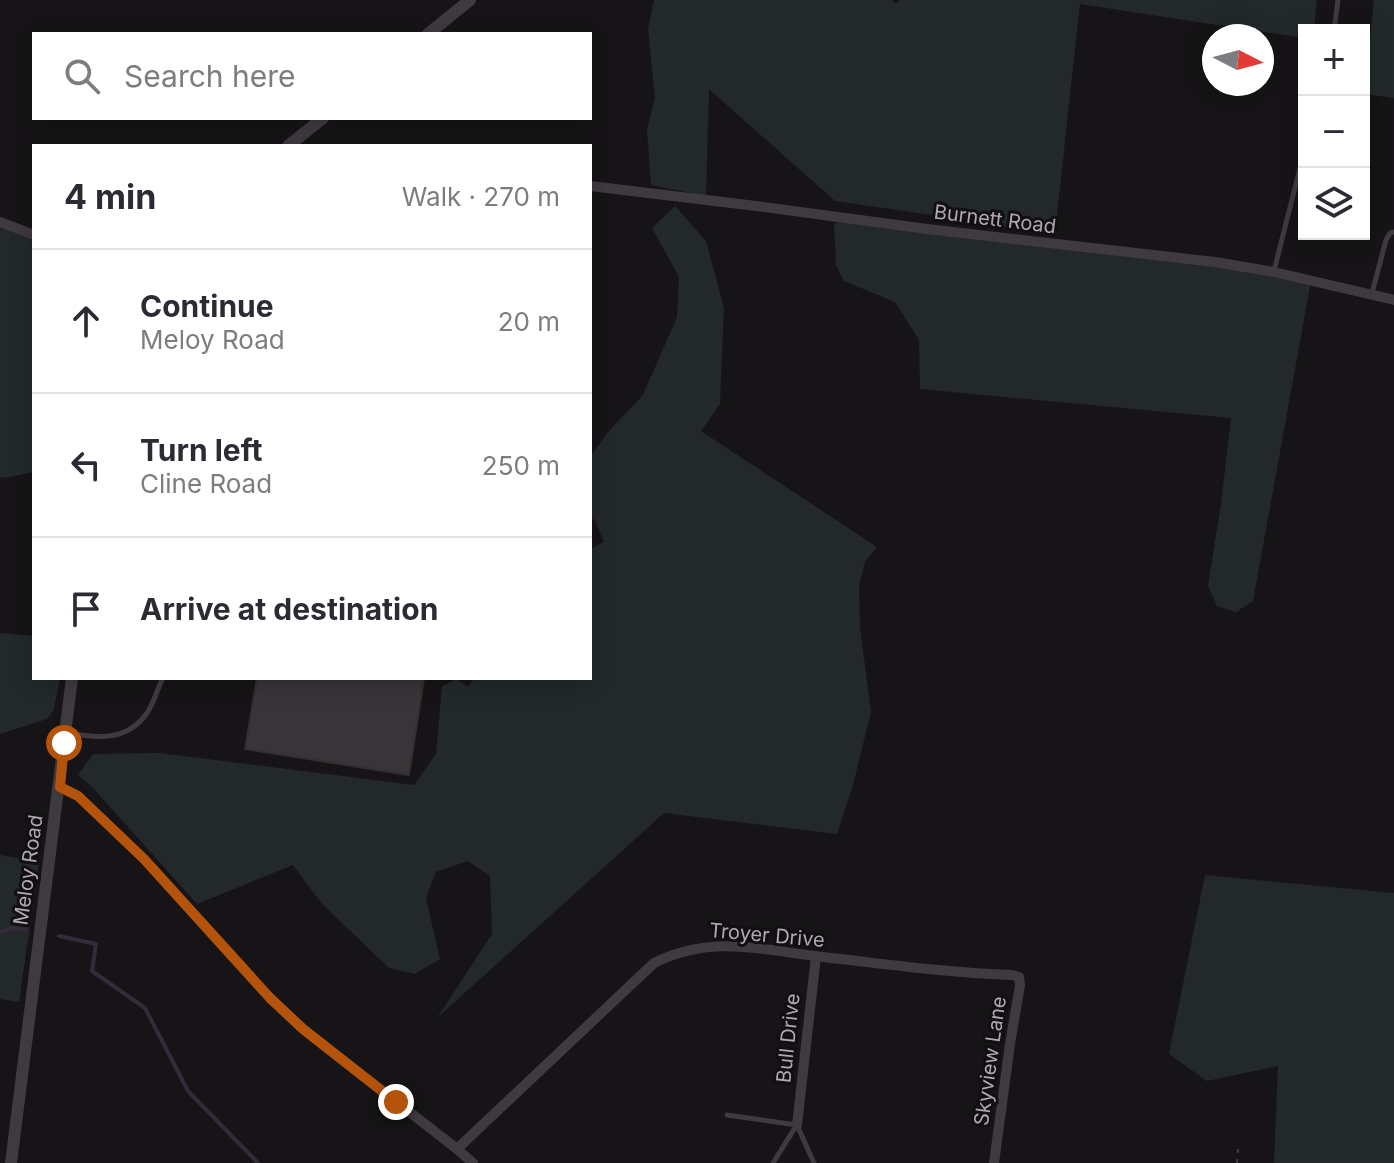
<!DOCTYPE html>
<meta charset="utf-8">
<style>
body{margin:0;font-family:Inter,sans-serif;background:#f7f7f7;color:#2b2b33}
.controls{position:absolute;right:24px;top:24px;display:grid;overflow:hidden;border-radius:0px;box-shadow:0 4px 20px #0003}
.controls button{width:72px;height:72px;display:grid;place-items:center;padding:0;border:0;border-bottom:2px solid #e1e1e2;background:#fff;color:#2b2b33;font:40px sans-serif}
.compass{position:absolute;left:1202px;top:24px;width:72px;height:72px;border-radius:50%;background:#fff;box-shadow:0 4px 20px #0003;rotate:96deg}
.stop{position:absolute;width:24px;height:24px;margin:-18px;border:6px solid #b45309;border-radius:50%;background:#fff}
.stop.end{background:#b45309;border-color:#fff;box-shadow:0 2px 8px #0008}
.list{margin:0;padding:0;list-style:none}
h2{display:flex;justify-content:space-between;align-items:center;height:104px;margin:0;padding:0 32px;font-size:34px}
h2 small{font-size:26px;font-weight:400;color:#7c7c81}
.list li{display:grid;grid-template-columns:52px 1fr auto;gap:24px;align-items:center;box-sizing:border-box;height:144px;padding:0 32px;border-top:2px solid #e1e1e2}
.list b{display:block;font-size:30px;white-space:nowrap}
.list p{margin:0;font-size:26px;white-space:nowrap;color:#7c7c81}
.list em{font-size:26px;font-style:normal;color:#7c7c81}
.icon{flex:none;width:44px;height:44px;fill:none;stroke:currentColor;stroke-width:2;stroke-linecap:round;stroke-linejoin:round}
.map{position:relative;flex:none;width:1394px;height:1163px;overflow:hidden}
.search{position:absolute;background:#fff;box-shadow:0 4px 20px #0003;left:32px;top:32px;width:560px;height:88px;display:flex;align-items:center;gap:20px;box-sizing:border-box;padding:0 28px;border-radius:0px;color:#7c7c81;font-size:30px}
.panel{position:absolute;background:#fff;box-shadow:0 4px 20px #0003;left:32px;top:144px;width:560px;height:536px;border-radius:0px}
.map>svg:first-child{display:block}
.green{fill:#23292a}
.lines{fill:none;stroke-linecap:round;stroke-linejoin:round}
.stream{stroke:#322b39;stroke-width:4}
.building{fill:#383438;stroke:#322e32;stroke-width:2}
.path{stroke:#423d44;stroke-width:2;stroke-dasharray:4 6;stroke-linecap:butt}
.service{stroke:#3f3a40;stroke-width:5}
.minor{stroke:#3f3a40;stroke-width:10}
.tertiary{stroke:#3f3a40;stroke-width:12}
.route{stroke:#b45309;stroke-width:10}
.labels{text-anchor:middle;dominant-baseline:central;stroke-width:6;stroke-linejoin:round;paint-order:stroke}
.street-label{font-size:20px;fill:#b2a7b5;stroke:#110f11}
</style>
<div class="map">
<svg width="1394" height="1163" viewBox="0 0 1394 1163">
<rect width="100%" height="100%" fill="#161416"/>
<!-- green -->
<g class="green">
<path d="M654 0H892L895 4 900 0H1317L1314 30H1304V38L1080 4 1055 233 835 201 709 89 706 196 651 185 647 130 655 98 648 29Z"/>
<path d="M1374 0H1394V98L1364 94Z"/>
<path d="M675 206 706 241 724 308 720 404 701 431 877 547 865 562 859 585 860 627 871 712 853 785 837 834 664 813 437 1018 492 934 490 876 468 861 436 872 426 898 440 959 415 974 389 968 322 904 293 865 197 904 93 788 78 775 93 754 160 753 414 785 436 754 442 686 457 679 468 687 474 678H590V549L604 542 595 521 590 516V457L608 432 643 395 677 317 679 277 652 228Z"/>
<path d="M841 217 1215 262 1311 281 1253 601 1236 612 1217 606 1208 586 1221 504 1231 418 920 389 919 340 895 302 844 281 836 265 834 225Z"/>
<path d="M0 227 34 241V472L4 478 0 477Z"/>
<path d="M0 633 34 636V678H60L54 709 47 719 0 734Z"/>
<path d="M0 855 39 862 19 1002 0 999Z"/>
<path d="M1205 875 1394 893V1163H1274L1278 1066 1207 1081 1169 1054Z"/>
</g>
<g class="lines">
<!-- stream -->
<g class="stream">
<path d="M0 932 12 928 25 930"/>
<path d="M59 936 96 944 92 971 145 1008 188 1091 258 1163"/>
</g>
</g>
<!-- building -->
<path class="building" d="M257 678H424L409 775 245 749Z"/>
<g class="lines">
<!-- path -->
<path class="path" d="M1237 1163 1238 1149"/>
<!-- service -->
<g class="service">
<path d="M1334 30 1338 0"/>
<path d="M1274 271 1304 152"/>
<path d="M1372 293 1386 240 1390 233 1394 232"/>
<path d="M66 733C97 738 127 742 147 713 154 703 157 689 163 678"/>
<path d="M727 1115 797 1125 814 1163"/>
<path d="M773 1163 796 1126"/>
</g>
<!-- minor -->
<g class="minor">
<path d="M590 186 756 206 927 229 1215 262 1274 272 1394 300"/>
<path d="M0 222 34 235"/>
<path d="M60 787 78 796 144 859 270 998 303 1029 457 1149 473 1163"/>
<path d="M797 1125 816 956"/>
<path d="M457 1149 654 963C713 934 761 950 823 957 886 964 949 973 1012 975L1019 977 1020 985 1010 1044 994 1163"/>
</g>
<!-- tertiary -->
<g class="tertiary">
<path d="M428 34 470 0"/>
<path d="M288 146 323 118"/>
<path d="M11 1163C30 1001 53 840 72 678"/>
</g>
</g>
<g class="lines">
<!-- route -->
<path class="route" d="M64 743 60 787 78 796 144 859 270 998 303 1029 396 1102"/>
</g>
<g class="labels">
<!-- street labels -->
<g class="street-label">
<text transform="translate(995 219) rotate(7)">Burnett Road</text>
<text transform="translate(28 870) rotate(-82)">Meloy Road</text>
<text transform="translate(767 935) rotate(5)">Troyer Drive</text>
<text transform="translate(788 1038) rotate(-84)">Bull Drive</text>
<text transform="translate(990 1061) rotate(-82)">Skyview Lane</text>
</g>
</g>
</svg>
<div class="controls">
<button>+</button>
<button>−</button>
<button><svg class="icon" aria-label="layers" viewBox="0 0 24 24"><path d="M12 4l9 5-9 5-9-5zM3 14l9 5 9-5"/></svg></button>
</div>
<svg class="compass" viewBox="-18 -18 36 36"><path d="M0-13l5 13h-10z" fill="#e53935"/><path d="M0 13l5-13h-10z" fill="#7c7c81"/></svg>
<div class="stop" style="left:64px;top:743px"></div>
<div class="stop end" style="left:396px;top:1102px"></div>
<div class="search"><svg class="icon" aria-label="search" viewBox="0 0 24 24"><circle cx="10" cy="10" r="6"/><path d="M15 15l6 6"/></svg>Search here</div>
<section class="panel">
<h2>4 min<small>Walk · 270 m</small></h2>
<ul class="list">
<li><svg class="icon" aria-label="ahead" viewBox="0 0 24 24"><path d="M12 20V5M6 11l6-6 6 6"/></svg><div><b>Continue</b><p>Meloy Road</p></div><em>20 m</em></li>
<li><svg class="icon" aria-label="left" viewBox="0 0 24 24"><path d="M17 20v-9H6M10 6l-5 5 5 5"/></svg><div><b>Turn left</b><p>Cline Road</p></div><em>250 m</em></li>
<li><svg class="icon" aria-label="arrive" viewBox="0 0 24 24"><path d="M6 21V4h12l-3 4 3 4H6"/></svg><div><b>Arrive at destination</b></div></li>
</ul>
</section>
</div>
